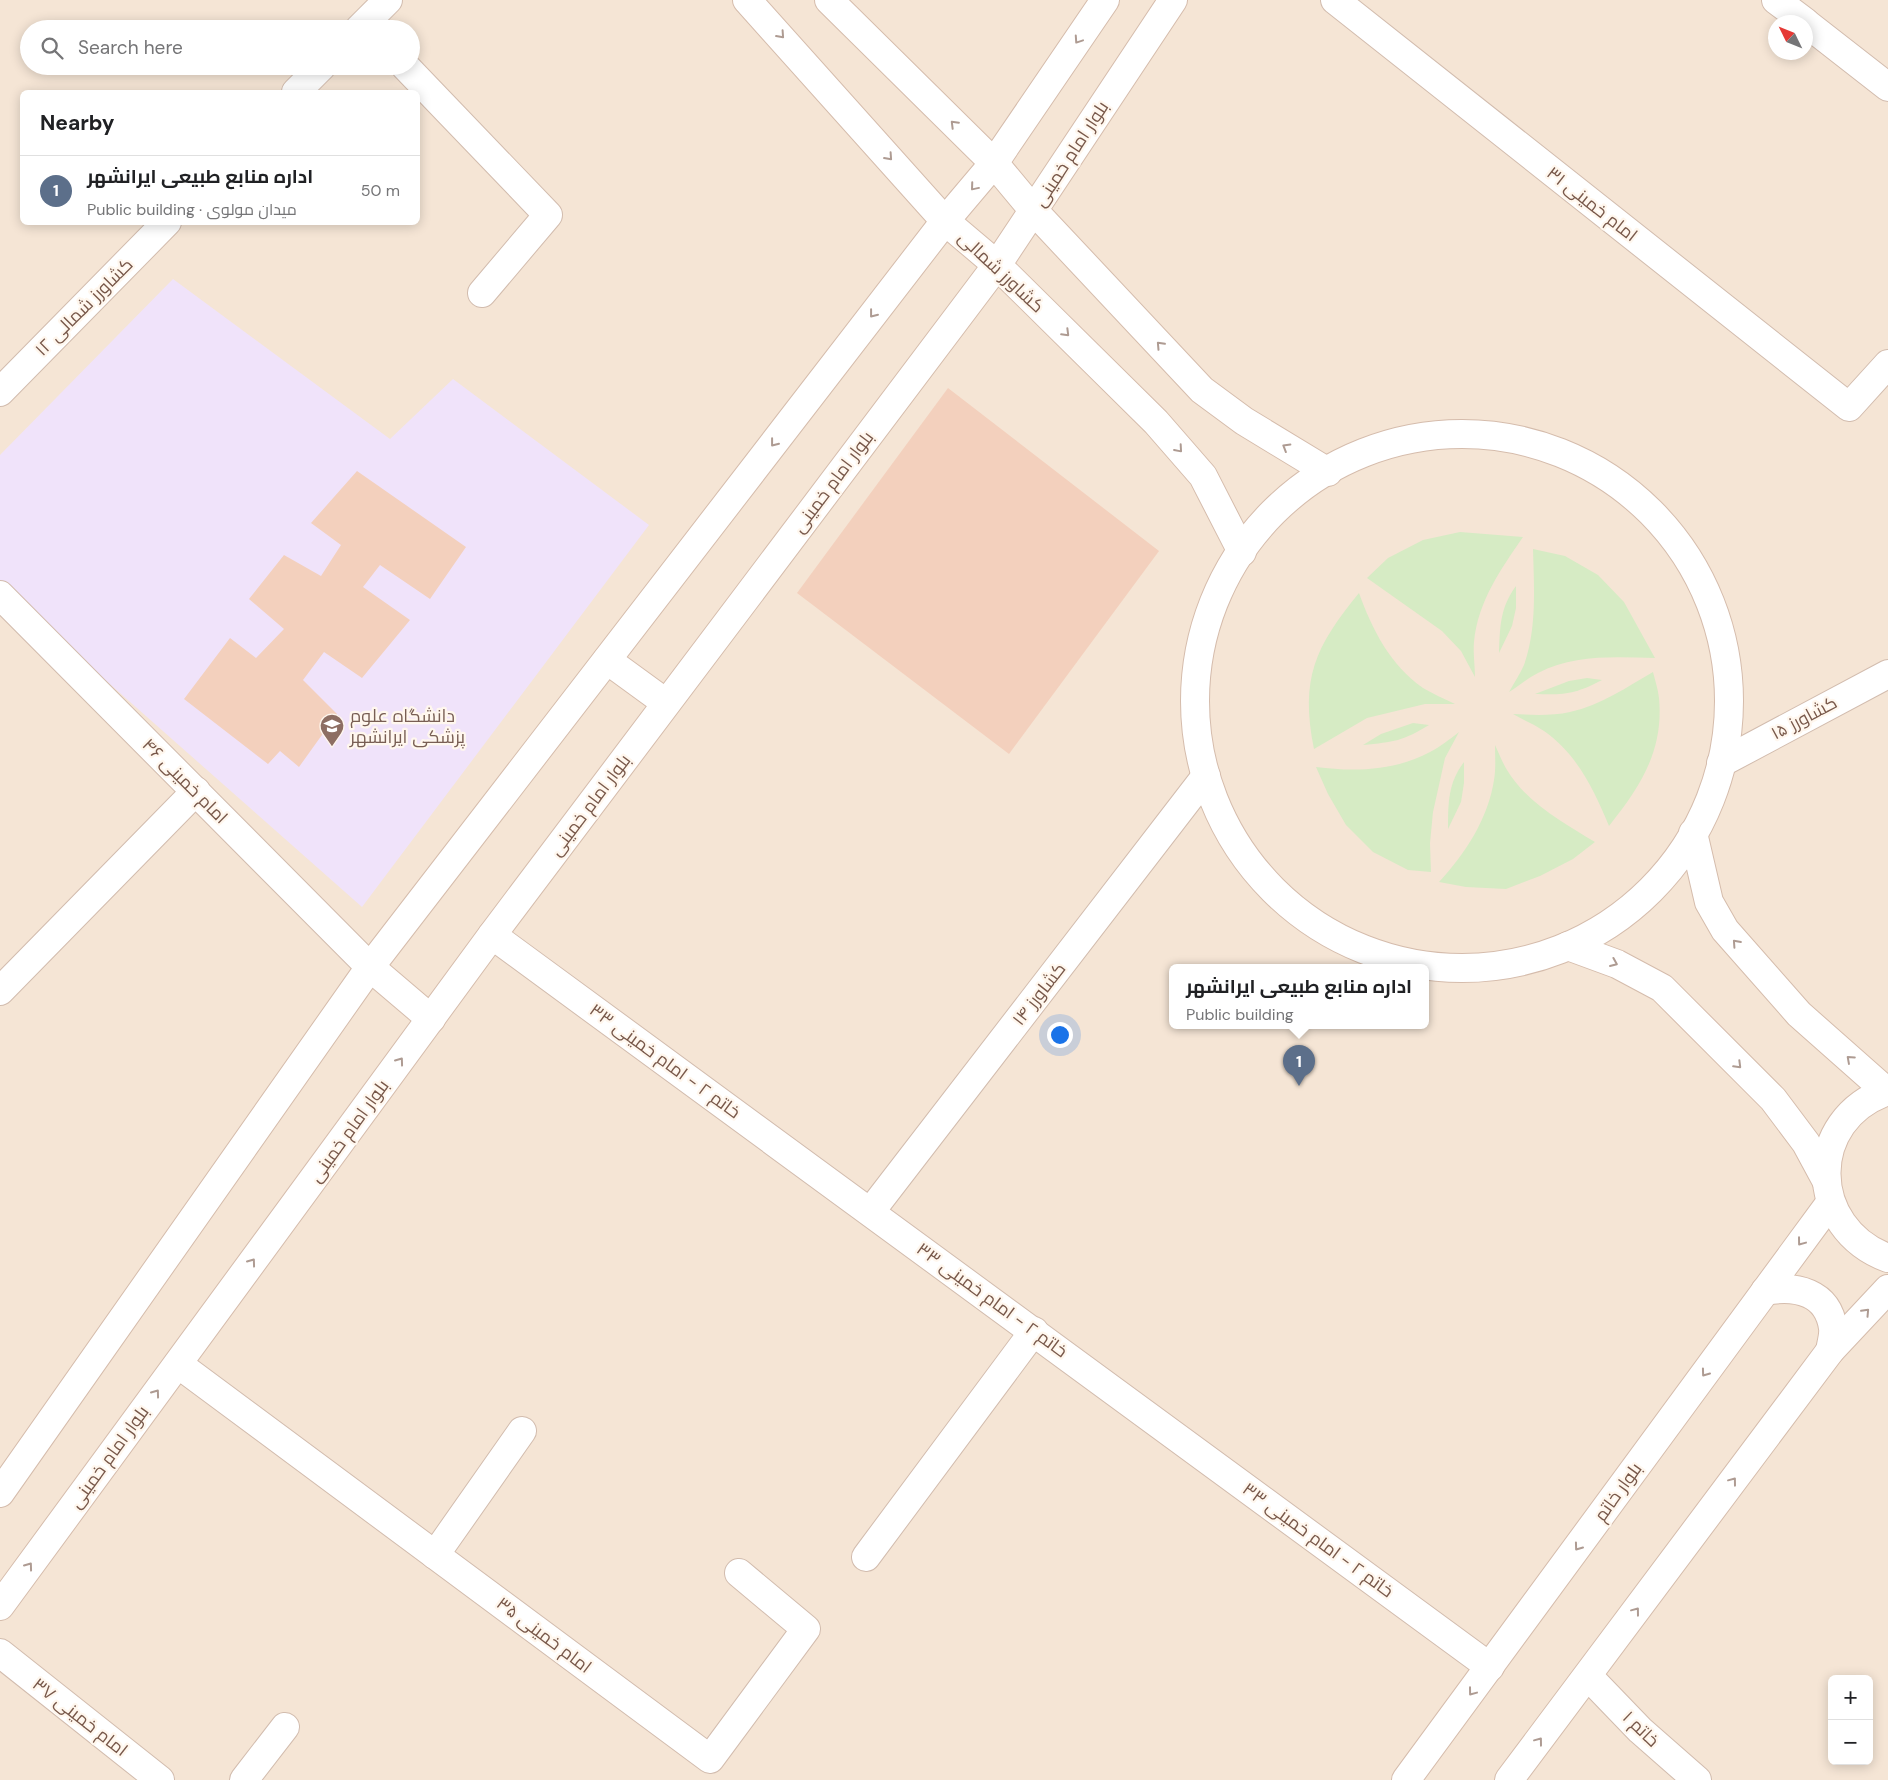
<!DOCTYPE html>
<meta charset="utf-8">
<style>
body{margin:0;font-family:"DM Sans",Cairo,sans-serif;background:#f6f6f6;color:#202124}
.controls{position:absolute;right:15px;bottom:15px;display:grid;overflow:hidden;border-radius:8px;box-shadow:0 2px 12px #0003}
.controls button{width:45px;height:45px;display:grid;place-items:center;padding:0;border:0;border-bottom:1px solid #e0e0e0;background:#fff;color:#202124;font:25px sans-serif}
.compass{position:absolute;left:1768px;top:15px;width:45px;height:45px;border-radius:50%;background:#fff;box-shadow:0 2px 12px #0003;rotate:313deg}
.you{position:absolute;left:1059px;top:1034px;width:18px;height:18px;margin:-12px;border:4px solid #fff;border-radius:50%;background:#1a73e8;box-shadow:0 0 0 8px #1a73e833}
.badge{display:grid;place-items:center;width:32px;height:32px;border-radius:50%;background:#7c3aed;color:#fff;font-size:16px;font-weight:700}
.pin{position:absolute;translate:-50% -41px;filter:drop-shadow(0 1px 2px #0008)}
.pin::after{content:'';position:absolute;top:26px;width:18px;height:15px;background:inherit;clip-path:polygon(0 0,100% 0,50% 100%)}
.popup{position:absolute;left:1169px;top:964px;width:260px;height:65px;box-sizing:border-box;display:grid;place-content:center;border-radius:8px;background:#fff;filter:drop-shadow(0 1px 4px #0005);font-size:16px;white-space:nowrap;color:#757577}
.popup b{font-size:19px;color:#202124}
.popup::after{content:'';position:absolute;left:50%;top:100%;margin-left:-10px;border:10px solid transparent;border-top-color:#fff}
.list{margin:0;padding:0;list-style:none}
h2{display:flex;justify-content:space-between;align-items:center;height:65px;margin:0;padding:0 20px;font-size:21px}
h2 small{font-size:16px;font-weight:400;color:#757577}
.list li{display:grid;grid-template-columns:32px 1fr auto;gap:15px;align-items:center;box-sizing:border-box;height:70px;padding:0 20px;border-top:1px solid #e0e0e0}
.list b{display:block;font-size:19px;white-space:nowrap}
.list p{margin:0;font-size:16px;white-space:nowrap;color:#757577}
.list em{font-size:16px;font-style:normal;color:#757577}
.icon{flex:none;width:28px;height:28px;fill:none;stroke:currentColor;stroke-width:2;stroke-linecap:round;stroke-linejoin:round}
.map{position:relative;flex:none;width:1888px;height:1780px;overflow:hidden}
.search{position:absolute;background:#fff;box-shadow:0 2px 12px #0003;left:20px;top:20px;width:400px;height:55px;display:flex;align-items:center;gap:12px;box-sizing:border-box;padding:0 18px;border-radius:28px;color:#757577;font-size:19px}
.panel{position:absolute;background:#fff;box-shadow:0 2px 12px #0003;left:20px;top:90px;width:400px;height:135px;border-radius:8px}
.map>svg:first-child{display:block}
.residential{fill:#f5e5d5;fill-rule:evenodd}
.education{fill:#f0e3fa}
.green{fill:#d6ebc4}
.building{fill:#f3d0bd}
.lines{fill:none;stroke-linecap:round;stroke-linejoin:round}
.minor-casing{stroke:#d2bcae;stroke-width:30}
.secondary-casing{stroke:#d5bcac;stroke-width:30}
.minor{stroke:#fff;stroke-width:28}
.secondary{stroke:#fff;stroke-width:28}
.oneway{stroke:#ae9b92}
.labels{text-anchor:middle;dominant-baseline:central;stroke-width:4.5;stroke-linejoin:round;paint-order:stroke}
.street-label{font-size:18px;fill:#78584a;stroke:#fff7ee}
.education-label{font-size:18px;fill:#785e54;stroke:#fff7ee;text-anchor:start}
</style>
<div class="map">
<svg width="1888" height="1780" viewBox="0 0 1888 1780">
<rect width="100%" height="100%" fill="#fdf3e7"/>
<!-- residential -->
<path class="residential" d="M0 0H1888V1780H0ZM1776 22H1806V52H1776ZM29 29H411V66H29ZM22 92H418V222H22ZM1173 967H1425V1025H1173ZM1832 1679H1869V1761H1832Z"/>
<!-- education -->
<path class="education" d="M173 279 390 439 453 379 649 525 362 907 0 587V455Z"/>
<!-- green -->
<g class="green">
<path d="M1460 532 1523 537C1501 569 1478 601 1474 642 1473 653 1475 666 1475 677L1461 651 1442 631 1367 578 1388 558 1423 540Z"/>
<path d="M1533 549 1565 556 1598 575 1624 602 1655 658C1615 657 1574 654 1538 673 1528 678 1519 686 1509 692 1514 683 1520 674 1524 665 1537 628 1534 588 1533 549Z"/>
<path d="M1516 586V608L1512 626 1499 653C1500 626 1500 608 1516 586Z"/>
<path d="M1359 593C1372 629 1390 665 1423 688 1433 694 1445 699 1455 704H1425L1367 718 1314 749C1300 678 1315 647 1359 593Z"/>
<path d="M1653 672C1655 680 1658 689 1659 698 1664 751 1640 787 1609 826 1594 790 1577 754 1544 731 1534 724 1523 720 1513 714 1532 715 1552 716 1570 712 1601 705 1627 687 1653 672Z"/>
<path d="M1587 678 1602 680C1575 694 1566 695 1535 694L1569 681Z"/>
<path d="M1413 723 1429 725C1403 741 1394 742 1363 745L1381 734Z"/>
<path d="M1459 732 1445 758 1433 812 1430 843 1431 872 1408 870 1373 852 1346 825 1328 794 1316 767C1355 772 1394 771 1430 752 1440 747 1450 739 1459 732Z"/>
<path d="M1495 745C1499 753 1502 762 1507 770 1526 802 1564 823 1595 842L1573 859 1540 876 1506 889 1466 887 1439 882C1465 854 1488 819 1494 780 1496 769 1495 757 1495 745Z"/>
<path d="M1464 762V783L1461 802 1448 829C1448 803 1448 783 1464 762Z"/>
</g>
<!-- building -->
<g class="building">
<path d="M948 388 1159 551 1009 754 797 593Z"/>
<path d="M357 471 466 547 430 599 380 565 363 587 410 620 362 678 324 652 303 680 337 714 299 767 280 751 268 764 184 699 230 638 256 658 284 629 249 599 284 555 321 576 341 545 311 523Z"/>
</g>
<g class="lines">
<defs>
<g id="minor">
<path d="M1335 0 1849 407 1888 364"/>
<path d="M1776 0 1805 22"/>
<path d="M1806 23 1888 87"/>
<path d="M359 29 388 0"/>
<path d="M405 66 548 215 482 293"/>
<path d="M296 92 322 66"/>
<path d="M0 392 167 222"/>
<path d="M0 595 370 967"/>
<path d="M1721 763 1888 674"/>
<path d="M492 935 1490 1667"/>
<path d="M0 991 196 791"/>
<path d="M871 1211 1206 776"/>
<path d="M178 1364 710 1759 806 1629 739 1573"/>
<path d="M435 1555 522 1431"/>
<path d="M866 1557 1034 1331"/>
<path d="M0 1653 160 1780"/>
<path d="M1588 1676 1640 1730 1697 1780"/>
<path d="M244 1780 285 1727"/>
</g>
<g id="secondary">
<path d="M747 0 945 221 997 265 1156 422 1203 476 1242 552"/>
<path d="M829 0 994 163 1034 211 1202 390 1244 421 1328 472"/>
<circle cx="1462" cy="701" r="267"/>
<path d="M607 660 666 703"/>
<path d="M1693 833 1709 902 1725 930 1799 1014 1886 1091"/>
<path d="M1568 946 1617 964 1662 988 1773 1099 1806 1143 1826 1180"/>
<path d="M370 967 431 1019"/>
<path d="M1888 1091C1805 1119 1807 1228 1888 1258"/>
<path d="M1765 1291C1796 1285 1828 1292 1833 1328 1834 1335 1831 1344 1830 1351"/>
<path d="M0 1493 370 967 945 221 994 163 1105 0"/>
<path d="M0 1606 492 935 997 265 1173 0"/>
<path d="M1406 1780 1830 1203"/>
<path d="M1509 1780 1830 1351 1888 1289"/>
</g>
</defs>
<!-- minor casing -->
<use href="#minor" class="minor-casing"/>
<!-- secondary casing -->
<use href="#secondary" class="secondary-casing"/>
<!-- minor -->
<use href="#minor" class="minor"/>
<!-- secondary -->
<use href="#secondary" class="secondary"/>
</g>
<!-- one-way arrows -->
<defs><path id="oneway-chevron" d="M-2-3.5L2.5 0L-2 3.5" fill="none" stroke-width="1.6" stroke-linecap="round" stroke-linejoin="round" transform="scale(1.25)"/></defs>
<g class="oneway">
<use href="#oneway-chevron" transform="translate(781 35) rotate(48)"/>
<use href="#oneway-chevron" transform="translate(1078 40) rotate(124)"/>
<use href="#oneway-chevron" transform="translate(954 124) rotate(-135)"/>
<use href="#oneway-chevron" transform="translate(889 157) rotate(48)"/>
<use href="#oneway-chevron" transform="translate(974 187) rotate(130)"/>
<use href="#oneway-chevron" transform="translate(873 314) rotate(128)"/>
<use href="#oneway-chevron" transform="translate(1066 333) rotate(45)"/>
<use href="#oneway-chevron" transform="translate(1160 345) rotate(-133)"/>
<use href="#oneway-chevron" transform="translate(774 443) rotate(128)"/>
<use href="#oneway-chevron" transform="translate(1286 447) rotate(-149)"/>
<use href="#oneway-chevron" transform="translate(1179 449) rotate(49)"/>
<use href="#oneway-chevron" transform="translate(1736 943) rotate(-132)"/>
<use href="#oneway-chevron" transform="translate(1614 963) rotate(23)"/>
<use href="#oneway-chevron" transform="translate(1850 1059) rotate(-138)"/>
<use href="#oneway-chevron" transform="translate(400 1061) rotate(-54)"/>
<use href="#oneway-chevron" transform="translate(1738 1065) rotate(45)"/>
<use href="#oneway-chevron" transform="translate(1801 1242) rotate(127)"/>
<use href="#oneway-chevron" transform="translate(252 1262) rotate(-54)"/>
<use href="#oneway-chevron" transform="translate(1866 1312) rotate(-47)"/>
<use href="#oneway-chevron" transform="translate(1705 1373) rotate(126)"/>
<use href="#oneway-chevron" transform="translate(156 1393) rotate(-54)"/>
<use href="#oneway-chevron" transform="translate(1733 1481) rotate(-53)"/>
<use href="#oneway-chevron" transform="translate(1578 1547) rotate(126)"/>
<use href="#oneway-chevron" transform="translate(29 1566) rotate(-54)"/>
<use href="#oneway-chevron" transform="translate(1636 1611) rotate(-53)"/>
<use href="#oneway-chevron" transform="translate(1472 1692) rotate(127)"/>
<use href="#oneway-chevron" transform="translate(1539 1741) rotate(-53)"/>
</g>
<!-- icons -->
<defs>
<symbol id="university-pin" viewBox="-11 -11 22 30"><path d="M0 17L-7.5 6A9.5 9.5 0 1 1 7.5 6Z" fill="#8d6e63" stroke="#fff7ee"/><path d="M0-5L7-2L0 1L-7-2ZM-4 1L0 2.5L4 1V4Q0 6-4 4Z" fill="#fff"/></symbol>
</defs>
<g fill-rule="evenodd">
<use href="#university-pin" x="318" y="712" width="28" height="38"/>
</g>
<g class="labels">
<!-- street labels -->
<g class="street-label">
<text transform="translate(1071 154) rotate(-57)">بلوار امام خمینی</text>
<text transform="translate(1592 204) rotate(38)">امام خمینی ۳۱</text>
<text transform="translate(1001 272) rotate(43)">کشاورز شمالی</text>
<text transform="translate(84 307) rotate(-45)">کشاورز شمالی ۱۲</text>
<text transform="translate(833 482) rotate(-53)">بلوار امام خمینی</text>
<text transform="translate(1804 718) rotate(-28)">کشاورز ۱۵</text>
<text transform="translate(185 781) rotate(45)">امام خمینی ۴۶</text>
<text transform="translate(590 805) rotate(-53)">بلوار امام خمینی</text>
<text transform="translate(1039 994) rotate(-52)">کشاورز ۱۴</text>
<text transform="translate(665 1061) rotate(36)">خاتم ۲ - امام خمینی ۳۳</text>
<text transform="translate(349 1131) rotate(-54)">بلوار امام خمینی</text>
<text transform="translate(992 1300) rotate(36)">خاتم ۲ - امام خمینی ۳۳</text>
<text transform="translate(109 1457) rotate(-54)">بلوار امام خمینی</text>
<text transform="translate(1618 1492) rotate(-54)">بلوار خاتم</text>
<text transform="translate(1318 1540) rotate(36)">خاتم ۲ - امام خمینی ۳۳</text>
<text transform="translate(544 1635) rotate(37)">امام خمینی ۳۵</text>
<text transform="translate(80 1717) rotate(38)">امام خمینی ۳۷</text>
<text transform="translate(1641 1729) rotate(44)">خاتم ۱</text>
</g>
<!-- education labels -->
<g class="education-label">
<text x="350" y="716">دانشگاه علوم<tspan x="350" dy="21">پزشکی ایرانشهر</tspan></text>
</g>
</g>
</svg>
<div class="controls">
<button>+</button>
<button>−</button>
</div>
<svg class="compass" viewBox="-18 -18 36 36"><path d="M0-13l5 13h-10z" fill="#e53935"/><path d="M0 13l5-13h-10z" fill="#757577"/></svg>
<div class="you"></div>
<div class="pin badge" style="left:1299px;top:1086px;background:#5c6f8a">1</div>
<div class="popup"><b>اداره منابع طبیعی ایرانشهر</b>Public building</div>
<div class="search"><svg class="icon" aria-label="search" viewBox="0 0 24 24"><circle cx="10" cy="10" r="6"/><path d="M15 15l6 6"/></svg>Search here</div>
<section class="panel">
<h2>Nearby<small></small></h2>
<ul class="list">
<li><span class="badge" style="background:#5c6f8a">1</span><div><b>اداره منابع طبیعی ایرانشهر</b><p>Public building · میدان مولوی</p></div><em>50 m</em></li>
</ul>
</section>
</div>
